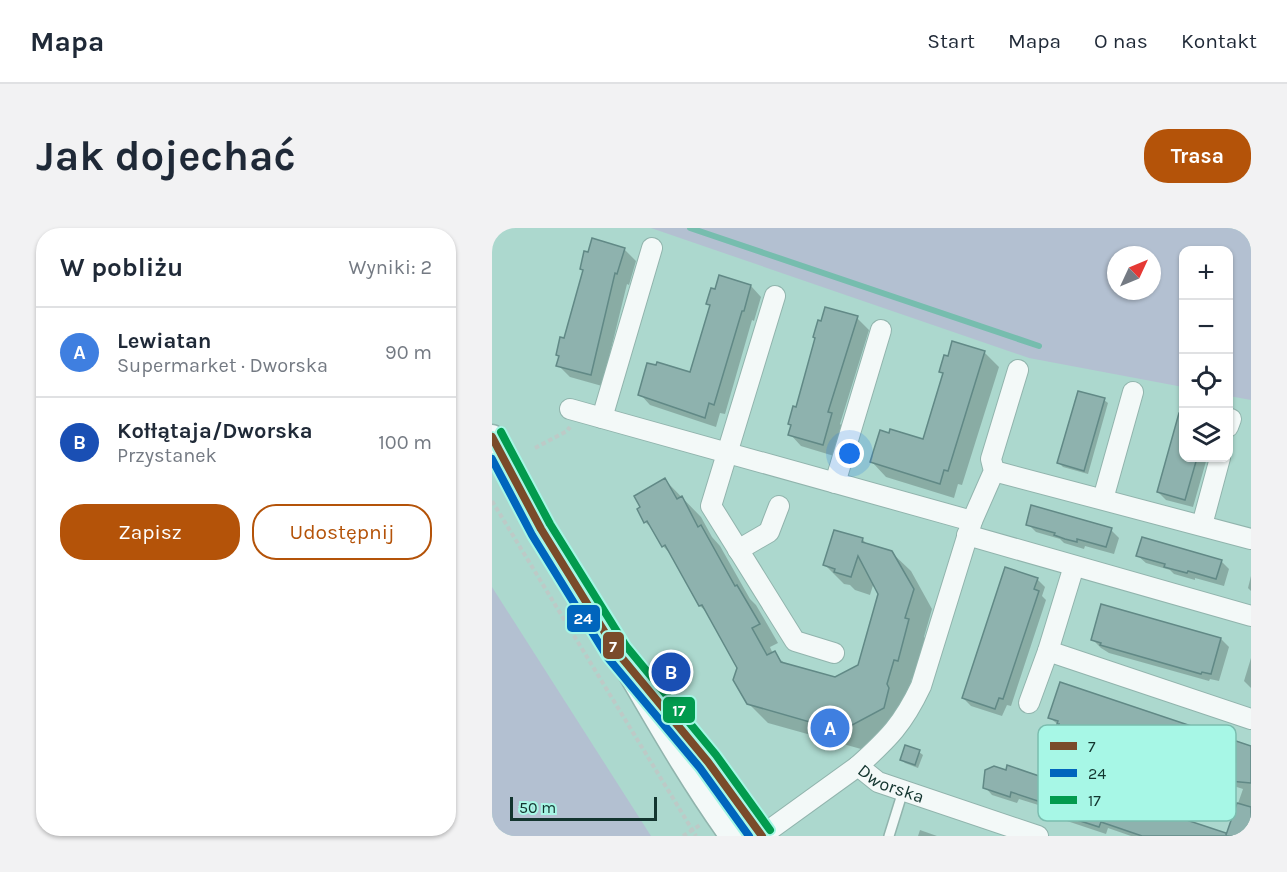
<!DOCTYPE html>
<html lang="pl">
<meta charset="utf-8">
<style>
body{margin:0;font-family:Karla,sans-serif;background:#f2f2f3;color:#1f2937}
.controls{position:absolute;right:18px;top:18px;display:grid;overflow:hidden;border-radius:12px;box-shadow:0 2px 4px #0004}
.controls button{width:54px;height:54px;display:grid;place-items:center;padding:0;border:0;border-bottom:2px solid #e0e1e3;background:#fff;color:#1f2937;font:30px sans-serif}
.compass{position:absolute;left:615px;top:18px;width:54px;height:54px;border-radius:50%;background:#fff;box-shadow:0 2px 4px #0004;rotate:46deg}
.scale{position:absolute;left:18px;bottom:15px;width:147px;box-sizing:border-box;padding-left:6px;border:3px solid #13352f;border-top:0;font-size:16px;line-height:21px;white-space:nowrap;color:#13352f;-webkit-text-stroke:4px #a7f7e6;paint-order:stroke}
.you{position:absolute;left:358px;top:226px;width:21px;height:21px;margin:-15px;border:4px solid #fff;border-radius:50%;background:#1a73e8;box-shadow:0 0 0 9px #1a73e833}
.badge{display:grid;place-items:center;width:39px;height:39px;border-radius:50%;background:#b45309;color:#fff;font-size:20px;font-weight:700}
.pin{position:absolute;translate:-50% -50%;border:3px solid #fff;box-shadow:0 2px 6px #0006}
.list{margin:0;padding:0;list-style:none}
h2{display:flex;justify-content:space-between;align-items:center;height:78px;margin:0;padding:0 24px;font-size:26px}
h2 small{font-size:20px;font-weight:400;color:#747a83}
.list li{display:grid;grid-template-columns:39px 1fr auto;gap:18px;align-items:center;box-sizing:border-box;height:90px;padding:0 24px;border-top:2px solid #e0e1e3}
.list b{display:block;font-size:22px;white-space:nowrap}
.list p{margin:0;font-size:20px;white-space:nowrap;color:#747a83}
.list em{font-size:20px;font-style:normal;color:#747a83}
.actions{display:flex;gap:12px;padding:18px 24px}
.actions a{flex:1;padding:14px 0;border:2px solid #b45309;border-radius:24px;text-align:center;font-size:21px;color:#b45309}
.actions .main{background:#b45309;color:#fff}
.icon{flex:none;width:33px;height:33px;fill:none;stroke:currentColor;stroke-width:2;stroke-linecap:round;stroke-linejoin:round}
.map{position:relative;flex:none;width:759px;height:608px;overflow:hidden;border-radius:24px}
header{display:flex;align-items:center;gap:36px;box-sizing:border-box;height:84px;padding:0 30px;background:#fff;border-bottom:2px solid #e0e1e3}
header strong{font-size:28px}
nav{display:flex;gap:33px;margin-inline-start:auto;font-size:21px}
.intro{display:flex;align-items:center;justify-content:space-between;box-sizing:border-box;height:144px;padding:0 36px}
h1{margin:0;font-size:42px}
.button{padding:15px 27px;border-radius:24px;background:#b45309;color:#fff;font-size:21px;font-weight:700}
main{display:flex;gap:36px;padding:0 36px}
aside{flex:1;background:#fff;border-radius:24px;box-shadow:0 2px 4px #0004}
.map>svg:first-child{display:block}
.green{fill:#b3c0d1;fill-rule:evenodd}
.shadow{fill:#0003;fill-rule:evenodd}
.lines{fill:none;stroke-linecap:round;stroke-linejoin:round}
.stream{stroke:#76bdae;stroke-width:6}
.building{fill:#8eb2ae;stroke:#618986;stroke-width:1.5}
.service-casing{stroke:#91b4ad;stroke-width:12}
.minor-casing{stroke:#91b4ad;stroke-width:22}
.tertiary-casing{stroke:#91b4ad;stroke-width:27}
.path{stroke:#bdcac7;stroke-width:4;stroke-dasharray:4.5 3;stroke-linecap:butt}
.service{stroke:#f3f9f8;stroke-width:9}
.minor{stroke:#f3f9f8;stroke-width:20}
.tertiary{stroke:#f3f9f8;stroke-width:24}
.bus-1-casing{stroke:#a7f7e6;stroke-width:12}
.bus-2-casing{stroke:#a7f7e6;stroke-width:12}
.bus-3-casing{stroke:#a7f7e6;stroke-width:12}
.bus-1{stroke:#7a4b2a;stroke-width:8}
.bus-2{stroke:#0065bd;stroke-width:8}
.bus-3{stroke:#029b4e;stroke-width:8}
.labels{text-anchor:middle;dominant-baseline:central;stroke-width:4.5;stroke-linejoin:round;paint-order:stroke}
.street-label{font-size:18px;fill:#13352f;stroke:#a7f7e6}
.key{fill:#a7f7e6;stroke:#7bbdaf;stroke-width:1.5}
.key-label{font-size:16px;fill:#13352f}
.line-badge{stroke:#a7f7e6;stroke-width:2}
.badge-label{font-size:16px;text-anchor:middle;font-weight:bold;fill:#fff}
</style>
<header>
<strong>Mapa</strong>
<nav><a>Start</a><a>Mapa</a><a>O nas</a><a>Kontakt</a></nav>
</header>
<div class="intro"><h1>Jak dojechać</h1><a class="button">Trasa</a></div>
<main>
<aside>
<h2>W pobliżu<small>Wyniki: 2</small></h2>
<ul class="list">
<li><span class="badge" style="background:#3f7fe0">A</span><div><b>Lewiatan</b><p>Supermarket · Dworska</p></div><em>90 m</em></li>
<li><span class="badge" style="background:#1a4fb4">B</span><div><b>Kołłątaja/Dworska</b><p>Przystanek</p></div><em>100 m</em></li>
</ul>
<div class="actions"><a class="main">Zapisz</a><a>Udostępnij</a></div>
</aside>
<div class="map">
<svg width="759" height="608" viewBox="0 0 759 608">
<rect width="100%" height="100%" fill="#acd8ce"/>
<!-- green -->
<g class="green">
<path d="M159 0H759V172L737 168 736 22H692L691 159 537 130ZM624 27H660V63H624Z"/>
<path d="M0 359 159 608H0Z"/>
</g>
<!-- shadow -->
<g class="shadow">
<path d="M132 21 144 33 137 57 135 56 110 158 78 149 66 137 68 129 65 127Z"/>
<path d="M259 58 269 69 262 93 260 92 233 186 228 185 224 199 158 177 148 166 199 146 219 79 216 76Z"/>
<path d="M365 90 377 102 348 196 351 199 342 228 309 218 298 206 305 181Z"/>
<path d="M492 124 507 139 470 257 466 256 462 270 394 249 380 234 432 213 452 147 449 144Z"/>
<path d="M612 172 616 175 596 246 571 239 567 235Z"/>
<path d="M690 178 692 230H715L701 279 674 272 666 264Z"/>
<path d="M173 252 209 289 220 309 228 318 258 371 264 377 286 415 278 419 281 426 295 437 344 451 367 438 388 365 382 354 378 367 363 362 358 357 352 356 333 337 370 311 377 318 399 324 419 343 440 381 432 409 435 412 424 451 420 450 413 476 410 499 369 521 276 495 256 475 247 440 218 387 208 378 181 329 171 318 162 302 153 294Z"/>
<path d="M536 296 619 302 627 310 622 326 593 318 592 321 572 315 568 311 544 304Z"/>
<path d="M646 328 729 333 737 341 732 358 703 350V352L682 346 678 342 654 335Z"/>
<path d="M759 348V363L756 360Z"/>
<path d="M545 351 553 359 550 368 554 372 519 478 515 477 510 488 479 478 471 470Z"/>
<path d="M610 378 729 411 737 419 727 453 718 451 717 453 617 425 609 420 601 412Z"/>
<path d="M759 430V460L752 453Z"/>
<path d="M558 490 759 519V608H639L616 600 614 606 563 589 556 580 527 571 525 575 500 567 493 559 551 551 568 498ZM623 519 633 522 634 520 673 533 677 537 751 561 735 607 650 579 641 570 609 559Z"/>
<path d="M427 524 431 527 426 540 413 535 410 532Z"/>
<path d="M428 602 445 608H426Z"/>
</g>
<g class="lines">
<!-- stream -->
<path class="stream" d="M198 0 547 118"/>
</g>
<!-- building -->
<g class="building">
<path d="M100 10 133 20 125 46 123 45 99 147 64 138 67 128 64 127 68 109 72 110 91 42 88 41 92 23 96 24Z"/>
<path d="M227 47 259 57 252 83H250L222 177 217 175 213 190 146 167 155 135 164 137 165 134 198 144 218 77 214 76 219 60 223 61Z"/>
<path d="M333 79 366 88 336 184 340 185 331 217 296 207 299 197 296 196 301 178 304 179 323 110 321 109 326 92 329 93Z"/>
<path d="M460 113 493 123 456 243 452 242 448 256 378 234 388 202 397 205 398 201 431 211 451 145 447 144 452 127 456 128Z"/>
<path d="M586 163 613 170 592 243 565 235Z"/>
<path d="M687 185H692V230H705L693 272 665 264Z"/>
<path d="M173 250 185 271 190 268 206 299 209 297 243 358 245 357 268 396 260 400 275 427 283 423 289 434 343 449 366 437 386 366 366 328 359 349 342 344 343 341 331 337 342 302 371 310 370 314 400 323 422 361 413 390 417 391 406 433 402 432 395 456 397 460 392 480 349 503 255 476 241 452 245 440 210 377 207 378 173 317 170 319 155 293 152 295 145 281 148 279 142 268Z"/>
<path d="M539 277 620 300 614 319 585 311V314L573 311 562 307 563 305 534 297Z"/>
<path d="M650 309 730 332 724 351 696 343 695 345 672 339 673 336 644 328Z"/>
<path d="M513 339 546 350 542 361 547 363 511 471 507 470 503 481 470 470Z"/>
<path d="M609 376 729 410 719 446 710 444 709 446 608 417 609 415 599 412Z"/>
<path d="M568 454 759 518V555L737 553 698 541 668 530 669 527 659 524 627 513 626 516 615 512 601 555 642 569 640 574 734 605V607L745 575 759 579V608H650L609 594 607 599 554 582 555 576 519 564 518 569 491 560 493 542 502 538 514 542 515 537 550 549 567 496H565L566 493 556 490Z"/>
<path d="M413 517 428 522 423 537 408 532Z"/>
</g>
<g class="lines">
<defs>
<path id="service" d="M397 608 411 563"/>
<g id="minor">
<path d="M283 68 219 278 303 413 342 425"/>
<path d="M78 181 480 293"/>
<path d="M110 190 160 20"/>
<path d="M736 199 739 191"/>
<path d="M502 243 759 311"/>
<path d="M343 255 389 102"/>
<path d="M611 271 641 164"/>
<path d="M710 297 728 230"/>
<path d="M475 307 759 388"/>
<path d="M246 322 277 304 287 278"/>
<path d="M556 423 759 491"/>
<path d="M537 475 556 423 582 338"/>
<path d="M366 538C397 510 411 496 429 458L480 293 502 243 499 231 526 142"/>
<path id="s1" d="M269 608 366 538 386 554 546 608"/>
</g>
<g id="tertiary">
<path d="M0 209C37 285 83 354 127 426 163 487 198 550 240 608"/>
<path d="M171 478 245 571 270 608"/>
</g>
</defs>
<!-- service casing -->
<use href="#service" class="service-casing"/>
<!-- minor casing -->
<use href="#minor" class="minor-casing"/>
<!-- tertiary casing -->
<use href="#tertiary" class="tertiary-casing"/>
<!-- path -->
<g class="path">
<path d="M43 220 75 203 78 199"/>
<path d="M0 273 204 608"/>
<path d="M191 608 208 597"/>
</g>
<!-- service -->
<use href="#service" class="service"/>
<!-- minor -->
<use href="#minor" class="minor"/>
<!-- tertiary -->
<use href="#tertiary" class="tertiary"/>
<defs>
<path id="bus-1" d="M0 209 49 301 125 424 216 534 270 608"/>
<path id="bus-2" d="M0 231 40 307 116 430 208 540 257 608"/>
<path id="bus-3" d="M9 204 58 296 134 418 224 527 278 602"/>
</defs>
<!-- bus-1 casing -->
<use href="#bus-1" class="bus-1-casing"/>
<!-- bus-2 casing -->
<use href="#bus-2" class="bus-2-casing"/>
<!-- bus-3 casing -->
<use href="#bus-3" class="bus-3-casing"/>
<!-- bus-1 -->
<use href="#bus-1" class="bus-1"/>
<!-- bus-2 -->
<use href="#bus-2" class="bus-2"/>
<!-- bus-3 -->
<use href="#bus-3" class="bus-3"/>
</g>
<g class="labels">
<!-- street labels -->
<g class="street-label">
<text stroke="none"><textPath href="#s1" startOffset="158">Dworska</textPath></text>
</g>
</g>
<!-- legend -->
<rect x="546" y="497" width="198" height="96" rx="9" class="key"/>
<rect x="558" y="514" width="27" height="8" fill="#7a4b2a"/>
<rect x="558" y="541" width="27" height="8" fill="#0065bd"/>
<rect x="558" y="568" width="27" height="8" fill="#029b4e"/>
<g class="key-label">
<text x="596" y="524">7</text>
<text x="596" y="551">24</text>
<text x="596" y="578">17</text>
</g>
<g class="line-badge">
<rect x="74" y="376" width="35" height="29" rx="6" fill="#0065bd"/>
<rect x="110" y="403" width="23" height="29" rx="6" fill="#7a4b2a"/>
<rect x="170" y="468" width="34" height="28" rx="6" fill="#029b4e"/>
</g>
<g class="badge-label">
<text x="91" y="396">24</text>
<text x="121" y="424">7</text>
<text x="187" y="488">17</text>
</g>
</svg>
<div class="controls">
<button>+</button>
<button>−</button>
<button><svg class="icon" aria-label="locate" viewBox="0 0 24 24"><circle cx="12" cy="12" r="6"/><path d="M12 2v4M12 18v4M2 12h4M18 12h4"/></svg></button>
<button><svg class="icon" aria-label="layers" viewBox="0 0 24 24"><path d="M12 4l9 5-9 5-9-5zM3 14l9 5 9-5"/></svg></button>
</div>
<svg class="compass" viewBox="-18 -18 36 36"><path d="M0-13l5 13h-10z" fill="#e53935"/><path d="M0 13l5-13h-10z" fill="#747a83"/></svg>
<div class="scale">50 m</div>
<div class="you"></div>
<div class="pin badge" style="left:338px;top:500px;background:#3f7fe0">A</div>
<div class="pin badge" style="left:179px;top:444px;background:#1a4fb4">B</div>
</div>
</main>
